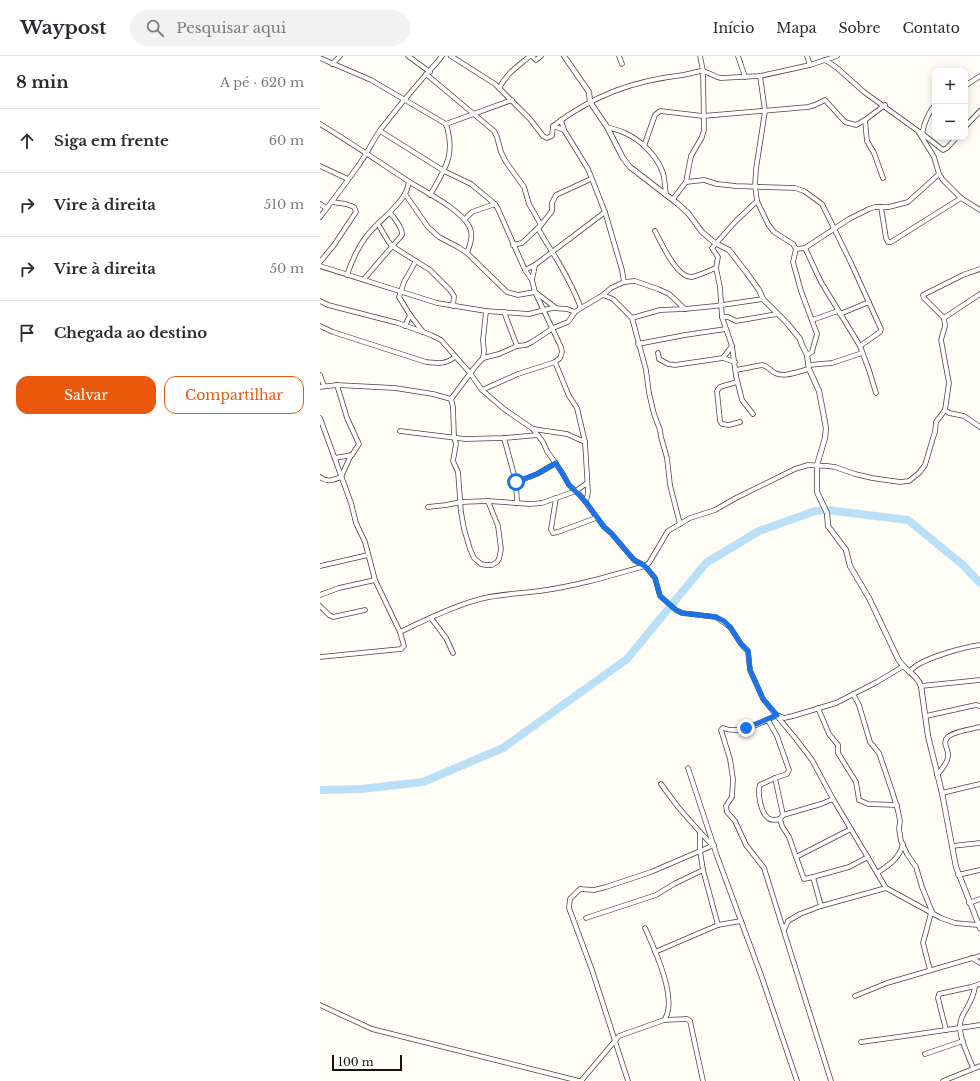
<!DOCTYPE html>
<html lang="pt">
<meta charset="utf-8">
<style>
body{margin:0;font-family:"Libre Baskerville",serif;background:#f2f2f3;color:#2b2b33}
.controls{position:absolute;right:12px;top:12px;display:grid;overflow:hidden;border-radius:8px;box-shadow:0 2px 10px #0003}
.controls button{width:36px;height:36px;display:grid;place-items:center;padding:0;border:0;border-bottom:1px solid #e1e1e2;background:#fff;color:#2b2b33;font:20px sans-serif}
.scale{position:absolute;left:12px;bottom:10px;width:70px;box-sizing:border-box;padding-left:4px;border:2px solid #111;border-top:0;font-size:11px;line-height:14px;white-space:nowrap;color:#111;-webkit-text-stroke:3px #fff;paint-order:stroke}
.stop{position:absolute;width:12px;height:12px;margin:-9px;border:3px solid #1a73e8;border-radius:50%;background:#fff}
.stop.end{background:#1a73e8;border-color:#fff;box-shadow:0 1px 4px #0008}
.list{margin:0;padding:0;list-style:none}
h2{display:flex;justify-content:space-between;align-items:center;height:52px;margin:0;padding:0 16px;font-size:17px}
h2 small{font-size:13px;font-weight:400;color:#7c7c81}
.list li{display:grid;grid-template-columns:26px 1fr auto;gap:12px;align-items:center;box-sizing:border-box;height:64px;padding:0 16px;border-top:1px solid #e1e1e2}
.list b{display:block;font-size:15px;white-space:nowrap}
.list em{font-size:13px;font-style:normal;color:#7c7c81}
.actions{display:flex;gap:8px;padding:12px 16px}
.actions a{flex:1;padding:9px 0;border:1px solid #ea580c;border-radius:12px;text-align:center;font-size:14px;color:#ea580c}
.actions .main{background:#ea580c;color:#fff}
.icon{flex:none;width:22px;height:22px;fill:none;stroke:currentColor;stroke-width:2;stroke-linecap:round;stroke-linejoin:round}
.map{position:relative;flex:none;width:660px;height:1025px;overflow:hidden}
header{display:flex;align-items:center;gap:24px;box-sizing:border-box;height:56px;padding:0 20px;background:#fff;border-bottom:1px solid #e1e1e2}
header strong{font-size:19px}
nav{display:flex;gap:22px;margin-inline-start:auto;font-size:14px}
.search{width:280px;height:36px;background:#f2f2f3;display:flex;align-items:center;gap:10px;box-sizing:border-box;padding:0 14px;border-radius:22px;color:#7c7c81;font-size:15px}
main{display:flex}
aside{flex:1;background:#fff}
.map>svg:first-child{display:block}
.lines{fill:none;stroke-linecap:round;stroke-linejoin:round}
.river{stroke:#b9e0f7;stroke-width:8}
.minor-casing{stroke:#444;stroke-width:5.5}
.tertiary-casing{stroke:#444;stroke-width:6}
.minor{stroke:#fff;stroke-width:4}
.tertiary{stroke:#fff;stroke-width:4.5}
.route{stroke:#1a73e8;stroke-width:5}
</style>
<header>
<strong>Waypost</strong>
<div class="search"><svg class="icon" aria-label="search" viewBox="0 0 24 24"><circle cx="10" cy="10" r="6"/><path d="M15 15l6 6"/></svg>Pesquisar aqui</div>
<nav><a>Início</a><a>Mapa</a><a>Sobre</a><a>Contato</a></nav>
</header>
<main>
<aside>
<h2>8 min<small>A pé · 620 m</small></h2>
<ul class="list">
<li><svg class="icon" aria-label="ahead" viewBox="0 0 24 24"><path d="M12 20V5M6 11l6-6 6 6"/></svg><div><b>Siga em frente</b></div><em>60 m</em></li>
<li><svg class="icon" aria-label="right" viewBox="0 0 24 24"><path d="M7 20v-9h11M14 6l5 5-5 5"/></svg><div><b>Vire à direita</b></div><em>510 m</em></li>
<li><svg class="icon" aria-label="right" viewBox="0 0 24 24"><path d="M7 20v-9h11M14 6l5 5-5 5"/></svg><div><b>Vire à direita</b></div><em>50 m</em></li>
<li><svg class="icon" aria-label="arrive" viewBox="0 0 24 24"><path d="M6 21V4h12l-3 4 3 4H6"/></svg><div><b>Chegada ao destino</b></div></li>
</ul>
<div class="actions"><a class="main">Salvar</a><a>Compartilhar</a></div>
</aside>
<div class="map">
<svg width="660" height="1025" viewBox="0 0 660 1025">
<rect width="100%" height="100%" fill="#fffdf5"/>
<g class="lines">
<!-- river -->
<path class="river" d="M0 734 41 733 103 726 183 692 307 603 386 507 439 475 495 455 507 454 588 464 643 509 660 527"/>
<defs>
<g id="minor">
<path d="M88 0 110 16"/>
<path d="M131 0 175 28 210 63 223 80 227 82 232 80 233 70C274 39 312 25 363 19 369 18 375 16 381 15 387 15 395 21 401 22L440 20 490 9 517 0"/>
<path d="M212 0 216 4 221 0"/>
<path d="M299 0 302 8"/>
<path d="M418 0 425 21"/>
<path d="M487 0 490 9"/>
<path d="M0 2 51 24 126 68C136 99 125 113 110 139"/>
<path d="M505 4 516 11 544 36 598 75 614 101 619 118 623 124 641 142 660 154"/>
<path d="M12 8 20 0"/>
<path d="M106 18 174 75 177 81 181 96 186 106 204 131 209 148 221 169"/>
<path d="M440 20 445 55 436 113 435 130 437 145 448 168 454 176 473 188 476 193 473 206 481 235 497 278 493 292 492 296 487 299"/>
<path d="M645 30 660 20"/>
<path d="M179 32C189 15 196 12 210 0"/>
<path d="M241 64 244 74 268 113 285 156 302 214 304 226"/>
<path d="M545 64 547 85 554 97 563 122"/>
<path d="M0 68C30 86 59 106 88 125 105 136 139 152 149 170 154 178 150 189 147 197"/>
<path d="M126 68 192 44"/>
<path d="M233 70 244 74"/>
<path d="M287 71C293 73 299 74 305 77 321 84 337 100 343 117 345 124 345 132 346 139"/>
<path d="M645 71 660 55"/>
<path d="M60 75 124 115 151 128 175 148 178 153 205 214 212 224 215 236 241 291 242 296 240 302 235 306 249 340 257 352 265 386 268 436 266 446"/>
<path d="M600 76 623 94 627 92 637 81"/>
<path d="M602 78C604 68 608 57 615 49"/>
<path d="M324 90 335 59 340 55 383 60 488 51 495 49 505 44 525 66 536 69 545 64 565 49"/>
<path d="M0 110 28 123"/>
<path d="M366 126 384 124 397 128 416 130 475 132 484 135 502 148 531 207 561 273 560 276 540 290"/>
<path d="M85 138 108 171 119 181 138 191 147 197 187 236 198 239 215 236 236 252"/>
<path d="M353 143 366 126 371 100 382 81 384 74 383 15 380 0"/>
<path d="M0 148 6 152"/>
<path d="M561 151 566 182 568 186H571L641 142"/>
<path d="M0 161C13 144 26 127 38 110 47 98 53 84 61 73 74 56 88 39 102 23 109 15 116 8 122 0"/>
<path d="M145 163 152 156 175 148"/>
<path d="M58 168 68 185 72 190 110 214 130 234 134 240 133 250"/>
<path d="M218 172C224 184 232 195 239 207 247 221 255 236 261 252"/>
<path d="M335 175C341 186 357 223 372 221 380 219 388 215 396 212"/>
<path d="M193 189 202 187 221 169 232 155V147L236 139 271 123"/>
<path d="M485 192 501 226 540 290 549 314 556 337"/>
<path d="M476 193 485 192 529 163 549 153 555 151H569L588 146 619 118"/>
<path d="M96 205 84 226 79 241 90 259 103 276"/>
<path d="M0 206 14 189 36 156 34 151 26 148 12 146"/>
<path d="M215 209 285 156"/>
<path d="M0 210 117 247 166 255 209 258 232 252 247 253 255 256"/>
<path d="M205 214 215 209 212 224"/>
<path d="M27 219C32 204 39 189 49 177 60 164 77 152 85 138 87 134 88 130 89 126"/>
<path d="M44 223 82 179C83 173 74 161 70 157"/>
<path d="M660 238 624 262 625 270 621 284 629 327 625 354 629 357 644 360 660 371"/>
<path d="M283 239 293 243 312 262 326 314 329 337 334 358 340 374 341 381 347 402 350 429 360 468"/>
<path d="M0 245 8 249 78 267 111 279 121 284 150 317 162 334 184 353 213 373 223 386 227 395 243 418 249 429 261 440 284 471 291 477 314 504 325 510 335 522 340 540 356 554 362 557 396 561 410 571 421 588 428 595 430 614 443 643 476 683 492 704 513 743 566 832 621 862 635 867 658 869"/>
<path d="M166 255 163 284 164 295 163 302 179 298 197 290 206 289 212 286 233 272 248 266 255 256 261 252 283 239 291 232 304 226 315 225 338 233 349 238 365 253 395 250 443 243"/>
<path d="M184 256 197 290"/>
<path d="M520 258 549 246"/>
<path d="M402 261H408L416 265 457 258"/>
<path d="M312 262 340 254 365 253"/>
<path d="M624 262 604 242 603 239 643 219 660 213"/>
<path d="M492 264 518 255"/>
<path d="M0 270 13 276 106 306C119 307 124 309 135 301"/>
<path d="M85 270 90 259"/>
<path d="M318 288 365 279 406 273"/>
<path d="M338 297 339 303 348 308 355 309 403 302 412 290"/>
<path d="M403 302 415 306"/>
<path d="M489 309 512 307 542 297"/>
<path d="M416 314 442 309C447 310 450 314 455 317 464 322 479 315 489 313"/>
<path d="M0 319 4 330"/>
<path d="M417 326 400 331 397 335 400 365 402 368 409 369 420 366"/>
<path d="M0 331 17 329 75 332 113 338 131 343"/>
<path d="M162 334 198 318 235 306"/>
<path d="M131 343 133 351 134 381 136 388 133 405 138 416 141 456 144 473 150 493 154 502 161 508 166 509H172L177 506 179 503 181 493 178 470 168 445"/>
<path d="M131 343 155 311 163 302"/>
<path d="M433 358 422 344 416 320 412 290 402 261 400 231 396 212 398 201 392 192 415 166 437 145"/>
<path d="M0 362 31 447 36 467 45 486 55 524 80 576 84 590 81 593 0 601"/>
<path d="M213 373 247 378 265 386"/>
<path d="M80 375 145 383 184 382 218 379"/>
<path d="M184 382 196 426 197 447"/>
<path d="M15 402 32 399 39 388 27 362 17 329"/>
<path d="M0 421C8 427 13 424 21 421L31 399"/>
<path d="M196 426 217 418 236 407"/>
<path d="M236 442 231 473 233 477 238 476 276 462"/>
<path d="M108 451 126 449 141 446 168 445 210 448 222 447 256 435 267 427"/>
<path d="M0 510 48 499"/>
<path d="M0 539 19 532 55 524"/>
<path d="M0 550 9 559 13 561 45 554"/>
<path d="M111 562 126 582 133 597"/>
<path d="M80 576C105 564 142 546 169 541 186 538 203 537 220 535 256 530 290 520 325 510L329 507 348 475 370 462 395 454 416 442 475 413 488 409 507 410 515 411 535 418 552 422 580 426 589 425 599 417 605 409 613 382 615 376 616 366 625 354"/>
<path d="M589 616C592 613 595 610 599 608 613 600 644 591 660 589"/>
<path d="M601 630 660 624"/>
<path d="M533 638 539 649 550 686 559 697 573 738 578 755 580 765 579 773 581 785 587 798 596 811 602 831 613 858"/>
<path d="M498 652 509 678 518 689V697L536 726 539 744 548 748 577 749"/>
<path d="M606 660 656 649 660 650"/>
<path d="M448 664 457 680 469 714 467 718 455 722 440 729C437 737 441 757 448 762 452 765 456 764 460 763L463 759 501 748 513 743"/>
<path d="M368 712 397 800 441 919 477 1025"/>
<path d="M617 719C621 714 628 707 628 700 629 694 622 687 627 682 631 676 652 673 660 671"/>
<path d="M455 722 463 759"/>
<path d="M341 728 358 751 380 776V795L383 814 398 869"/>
<path d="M622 737 660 728"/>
<path d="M460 763 462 770 469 781 476 801 531 773"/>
<path d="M380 776 392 789"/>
<path d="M632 790 660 787"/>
<path d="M476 801 484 823 493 821 501 850"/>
<path d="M557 817C569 809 579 803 583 788"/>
<path d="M638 819 660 814"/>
<path d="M493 821 529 811 548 801"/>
<path d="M649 847 660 843"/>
<path d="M266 862 336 839 354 828 383 814"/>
<path d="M464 874 468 865 480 858 501 850 566 832"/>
<path d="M335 896 398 869 421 865"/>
<path d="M652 902 660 907"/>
<path d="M610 914 603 887 611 857"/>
<path d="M535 940 567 927 660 900"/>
<path d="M0 949 52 973 259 1025"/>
<path d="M344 964 367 963 370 965 383 1025"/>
<path d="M626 974 618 942 619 938 651 931 660 928"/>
<path d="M541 986 585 980 660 969"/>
<path d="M605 998 643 985"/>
<path d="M653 1012C648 998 635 975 642 961 647 950 654 943 655 930"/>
<path d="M261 1025 299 980 344 964C359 945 334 892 325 872"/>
<path d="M308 1025 272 914 249 852 250 843 260 833 274 834 286 831 331 816 394 789"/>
<path d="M511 1025 444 812 426 789 415 765 407 756 406 750 412 741 413 723 410 703 401 674 403 672C421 679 441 667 457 659L464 662 473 660 516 647 557 626 582 611"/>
<path d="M623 1025 660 1010"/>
</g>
<path id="tertiary" d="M244 0 269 36 270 46 287 71 303 102 310 111 358 148 368 157 382 176 395 187 409 194 426 216 439 234 443 243 467 267 480 283 482 289 487 299 489 313 499 335 504 361 506 372 505 382 497 409V436L507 457 508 470 526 494 530 510 549 542 578 603C585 615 596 617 601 630L608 680 622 737 636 811 660 872"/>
</defs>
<!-- minor casing -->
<use href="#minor" class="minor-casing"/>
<!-- tertiary casing -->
<use href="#tertiary" class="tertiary-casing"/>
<!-- minor -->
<use href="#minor" class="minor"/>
<!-- tertiary -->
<use href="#tertiary" class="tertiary"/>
</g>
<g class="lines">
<!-- route -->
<path class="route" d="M196 426 217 418 236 407 249 429 266 446 284 471 291 477 314 504 325 510 335 522 340 540 356 554 362 557 396 561 404 565 410 571 421 588 428 595 430 614 443 643 457 659 426 672"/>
</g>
</svg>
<div class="controls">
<button>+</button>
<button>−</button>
</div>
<div class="scale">100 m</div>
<div class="stop" style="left:196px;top:426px"></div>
<div class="stop end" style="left:426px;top:672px"></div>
</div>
</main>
